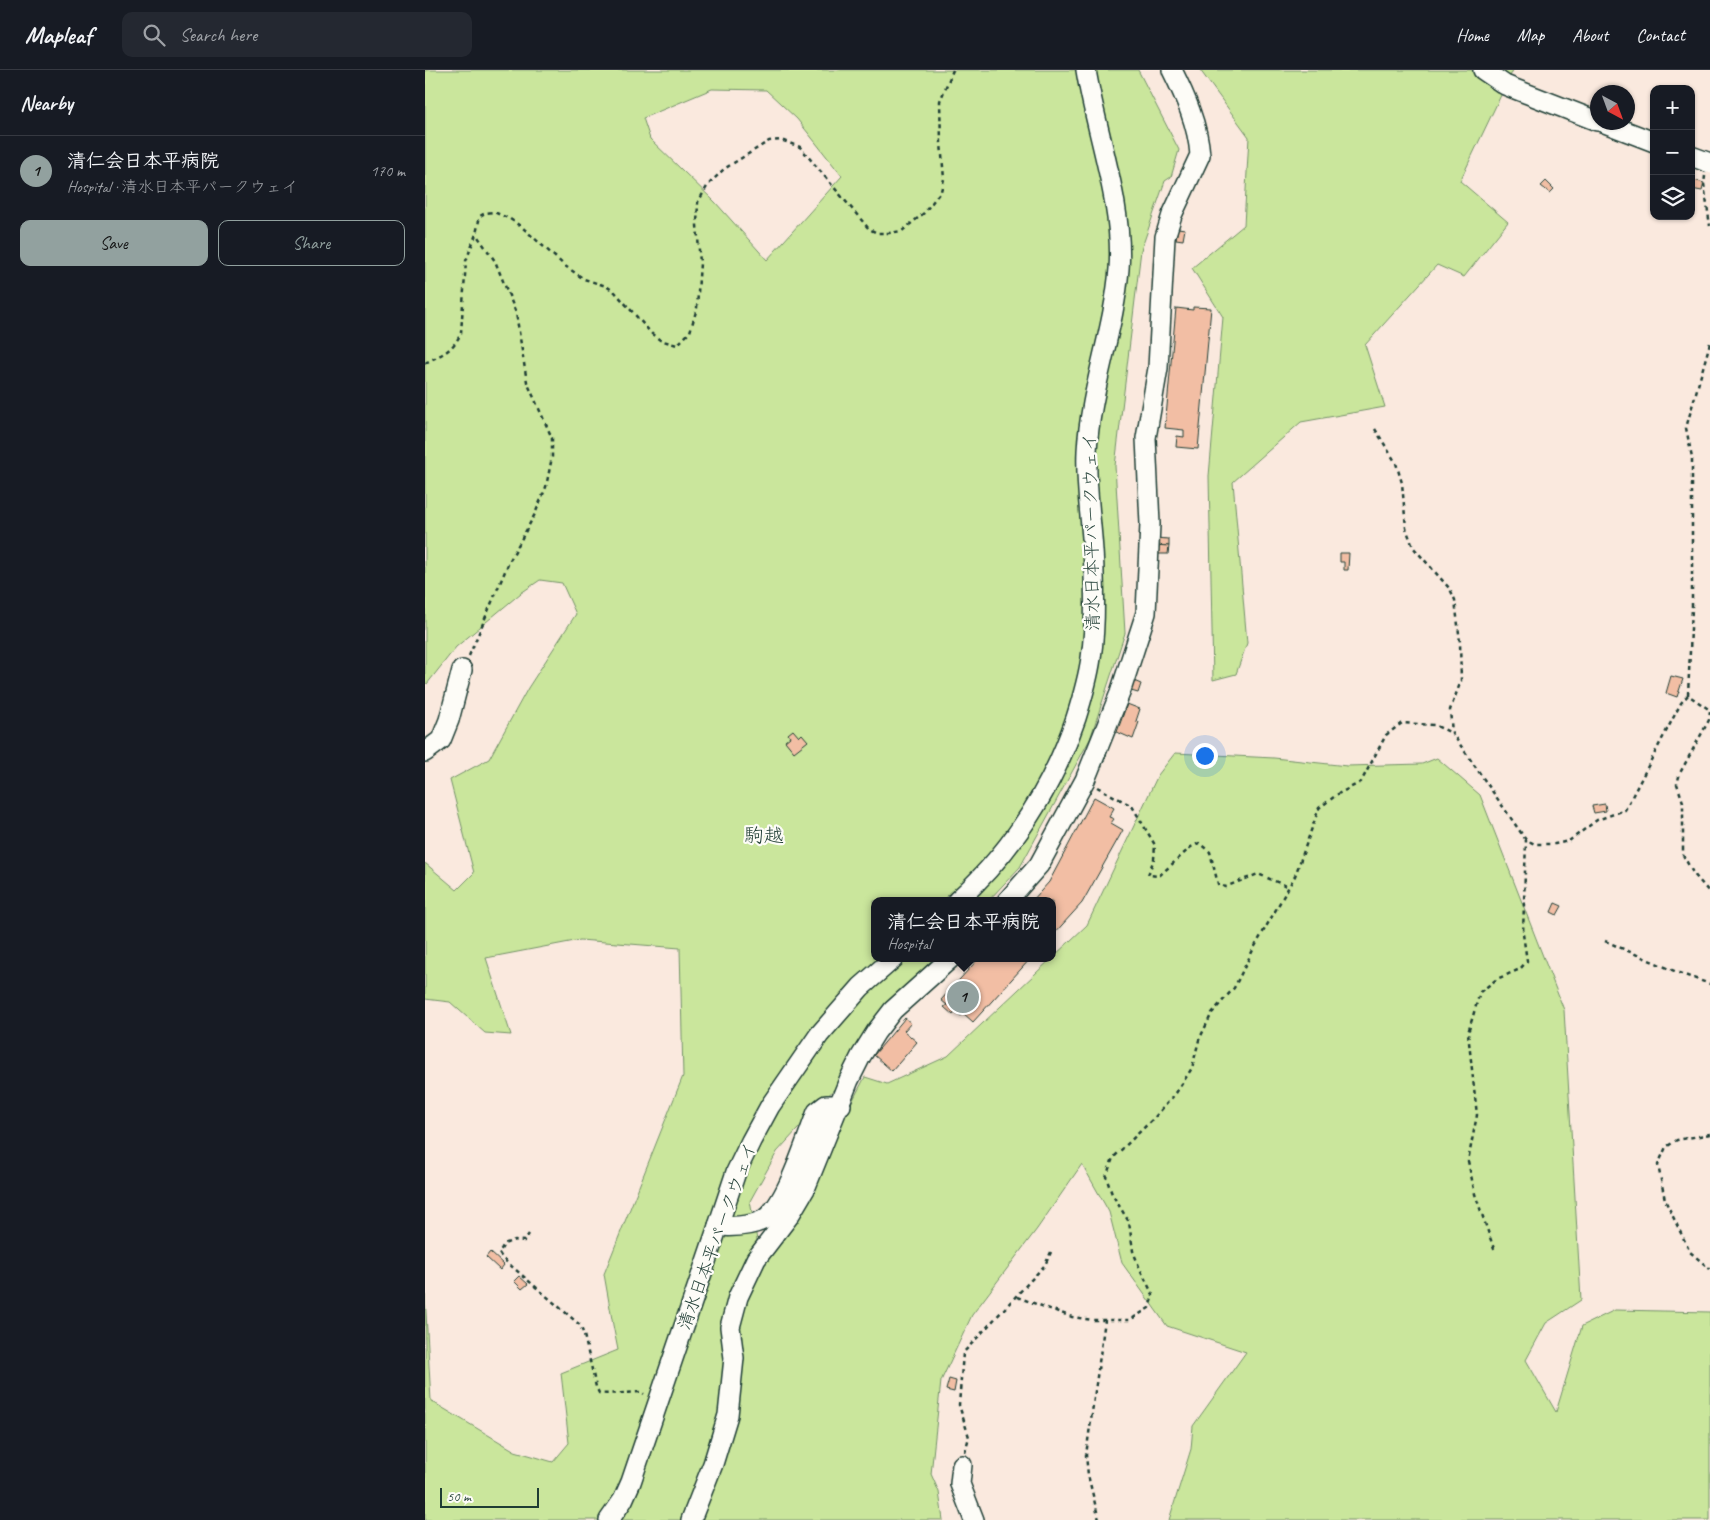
<!DOCTYPE html>
<meta charset="utf-8">
<style>
body{margin:0;font-family:Caveat,"Klee One",sans-serif;background:#242831;color:#f1f3f6}
.controls{position:absolute;right:15px;top:15px;display:grid;overflow:hidden;border-radius:10px;box-shadow:0 1px 4px #0004}
.controls button{width:45px;height:45px;display:grid;place-items:center;padding:0;border:0;border-bottom:1px solid #363941;background:#171b24;color:#f1f3f6;font:25px sans-serif}
.compass{position:absolute;left:1165px;top:15px;width:45px;height:45px;border-radius:50%;background:#171b24;box-shadow:0 1px 4px #0004;rotate:139deg}
.scale{position:absolute;left:15px;bottom:12px;width:99px;box-sizing:border-box;padding-left:5px;border:2px solid #1f3d34;border-top:0;font-size:14px;line-height:18px;white-space:nowrap;color:#1f3d34;-webkit-text-stroke:4px #fdfcf7;paint-order:stroke}
.you{position:absolute;left:779px;top:685px;width:18px;height:18px;margin:-12px;border:4px solid #fff;border-radius:50%;background:#1a73e8;box-shadow:0 0 0 8px #1a73e833}
.badge{display:grid;place-items:center;width:32px;height:32px;border-radius:50%;background:#92a19f;color:#111;font-size:16px;font-weight:700}
.pin{position:absolute;translate:-50% -50%;border:2px solid #fff;box-shadow:0 1px 5px #0006}
.popup{position:absolute;left:446px;top:827px;width:185px;height:65px;box-sizing:border-box;display:grid;place-content:center;border-radius:10px;background:#171b24;filter:drop-shadow(0 1px 4px #0005);font-size:16px;white-space:nowrap;color:#9ea1a6}
.popup b{font-size:19px;color:#f1f3f6}
.popup::after{content:'';position:absolute;left:50%;top:100%;margin-left:-10px;border:10px solid transparent;border-top-color:#171b24}
.list{margin:0;padding:0;list-style:none}
h2{display:flex;justify-content:space-between;align-items:center;height:65px;margin:0;padding:0 20px;font-size:21px}
h2 small{font-size:16px;font-weight:400;color:#9ea1a6}
.list li{display:grid;grid-template-columns:32px 1fr auto;gap:15px;align-items:center;box-sizing:border-box;height:70px;padding:0 20px;border-top:1px solid #363941}
.list b{display:block;font-size:19px;white-space:nowrap}
.list p{margin:0;font-size:16px;white-space:nowrap;color:#9ea1a6}
.list em{font-size:16px;font-style:normal;color:#9ea1a6}
.actions{display:flex;gap:10px;padding:15px 20px}
.actions a{flex:1;padding:11px 0;border:1px solid #92a19f;border-radius:10px;text-align:center;font-size:18px;color:#92a19f}
.actions .main{background:#92a19f;color:#111}
.icon{flex:none;width:28px;height:28px;fill:none;stroke:currentColor;stroke-width:2;stroke-linecap:round;stroke-linejoin:round}
.map{position:relative;flex:none;width:1285px;height:1450px;overflow:hidden}
header{display:flex;align-items:center;gap:30px;box-sizing:border-box;height:70px;padding:0 25px;background:#171b24;border-bottom:1px solid #363941}
header strong{font-size:24px}
nav{display:flex;gap:28px;margin-inline-start:auto;font-size:18px}
.search{width:350px;height:45px;background:#242831;display:flex;align-items:center;gap:12px;box-sizing:border-box;padding:0 18px;border-radius:10px;color:#9ea1a6;font-size:19px}
main{display:flex}
aside{flex:1;background:#171b24}
.map>svg:first-child{display:block}
.green{fill:#cae69c;stroke:#749268;fill-rule:evenodd}
.building{fill:#f2bea4;stroke:#1f3d34}
.lines{fill:none;stroke-linecap:round;stroke-linejoin:round}
.minor-casing{stroke:#1f3d34;stroke-width:22}
.path{stroke:#1f3d34;stroke-width:2.5;stroke-dasharray:4 4;stroke-linecap:butt}
.minor{stroke:#fdfcf7;stroke-width:19}
.minor-bridge-casing{stroke:#1f3d34;stroke-width:22;stroke-linecap:butt}
.minor-bridge{stroke:#fdfcf7;stroke-width:19}
.labels{text-anchor:middle;dominant-baseline:central;stroke-width:4.5;stroke-linejoin:round;paint-order:stroke}
.street-label{font-size:18px;fill:#1f3d34;stroke:#fdfcf7}
.quarter-label{font-size:20px;fill:#1f3d34;stroke:#fdfcf7}
</style>
<header>
<strong>Mapleaf</strong>
<div class="search"><svg class="icon" aria-label="search" viewBox="0 0 24 24"><circle cx="10" cy="10" r="6"/><path d="M15 15l6 6"/></svg>Search here</div>
<nav><a>Home</a><a>Map</a><a>About</a><a>Contact</a></nav>
</header>
<main>
<aside>
<h2>Nearby<small></small></h2>
<ul class="list">
<li><span class="badge">1</span><div><b>清仁会日本平病院</b><p>Hospital · 清水日本平パークウェイ</p></div><em>170 m</em></li>
</ul>
<div class="actions"><a class="main">Save</a><a>Share</a></div>
</aside>
<div class="map">
<svg width="1285" height="1450" viewBox="0 0 1285 1450">
<rect width="100%" height="100%" fill="#fae9de"/>
<filter id="ink" filterUnits="userSpaceOnUse"><feTurbulence type="fractalNoise" baseFrequency=".02" numOctaves="2"/><feDisplacementMap in="SourceGraphic" scale="10" xChannelSelector="R" yChannelSelector="G"/><feConvolveMatrix kernelMatrix="1 2 1 2 8 2 1 2 1" color-interpolation-filters="sRGB"/></filter>
<g filter="url(#ink)">
<!-- green -->
<g class="green">
<path d="M0 0H713L754 80 746 107 740 111 716 180 690 396 700 563 665 669 595 797 563 831H449V888H509L438 964 411 1017 352 1082 325 1131 332 1170 352 1174 440 1007 462 1014 523 986 662 855 733 705 750 683 849 688 922 696 997 694 1012 688 1055 725 1139 940 1156 1230 1121 1253 1101 1290 1131 1342 1157 1256 1190 1240 1285 1242V1450H744L766 1379 768 1356 821 1282 742 1256 697 1193 684 1142 657 1094 612 1159 547 1245 516 1311 506 1404 514 1422 518 1450H0V1225L6 1331 90 1381 128 1392 144 1373 136 1303 193 1280 188 1255 179 1204 258 1006 255 878 155 870 61 888 86 965 60 963 25 932 0 929V793L32 820 49 803 25 710 64 689 103 618 151 544 137 513 115 510 96 523 31 577 2 614 0 612ZM287 19 341 20 372 49 417 106 342 190 290 132 225 69 218 48Z"/>
<path d="M775 0H1088L1035 111 1083 152 1039 207 1012 195 940 275 960 337 876 352 808 412 822 573 811 604 788 610 784 406 798 247 767 198 819 155 824 67Z"/>
</g>
<!-- building -->
<g class="building">
<path d="M1269 110 1279 113 1277 121 1266 119Z"/>
<path d="M1121 111 1129 119 1125 123 1116 116Z"/>
<path d="M753 158 760 159 758 170 751 169Z"/>
<path d="M768 237 786 238 773 379 751 377 752 366 759 367V360L740 358 751 238 768 240Z"/>
<path d="M730 468 744 469V476L730 475Z"/>
<path d="M730 475 744 476 743 484H730Z"/>
<path d="M915 483H924L923 500H919V492H915Z"/>
<path d="M1246 606 1258 609 1252 627 1241 623Z"/>
<path d="M709 611 716 614 713 623 706 621Z"/>
<path d="M702 634 715 639 711 651 714 652 708 669 692 662Z"/>
<path d="M368 660 374 667 377 664 383 671 369 682 360 671 365 667 363 664Z"/>
<path d="M669 727 689 738 684 747 689 749 686 753 698 760 657 833 627 866V831H607L624 812Z"/>
<path d="M1180 734 1181 741 1169 743 1167 736Z"/>
<path d="M1130 833 1137 836 1132 845 1126 842Z"/>
<path d="M554 888H606L548 952 538 943 536 946 531 941 528 945 519 937 522 935 516 930Z"/>
<path d="M480 948 486 953 479 961 492 972 467 1001 449 985Z"/>
<path d="M65 1182 79 1195 75 1200 61 1187Z"/>
<path d="M94 1206 103 1214 97 1219 89 1211Z"/>
<path d="M524 1309 531 1311 529 1322 521 1320Z"/>
</g>
<g class="lines">
<defs>
<g id="minor">
<path d="M1058 0 1080 15 1090 19 1172 51"/>
<path d="M1177 52 1229 72"/>
<path d="M0 682 16 670 24 650 37 600"/>
<path d="M532 831C587 781 627 719 651 648 657 629 663 609 666 588 670 561 670 532 669 505 669 464 660 423 662 381 665 320 689 261 694 199 699 136 671 63 661 0"/>
<path d="M582 831 614 795 660 710 695 623 721 543 725 454 721 368 733 298 740 167 747 145 775 85C773 55 760 26 747 0"/>
<path d="M293 1156C308 1157 324 1157 338 1150 361 1137 382 1067 392 1042L401 1035H416"/>
<path d="M537 1395 535 1414 549 1450"/>
<path d="M184 1450 198 1430 206 1412 293 1156 311 1102 326 1071 345 1036 394 965 436 917 469 888"/>
<path d="M266 1450 288 1394 303 1345 309 1288 305 1257 313 1227 331 1189 364 1146 380 1119 424 1010 436 986 451 962 468 940 526 888"/>
</g>
</defs>
<!-- minor casing -->
<use href="#minor" class="minor-casing"/>
<!-- path -->
<g class="path">
<path d="M1280 106 1279 114 1285 156"/>
<path d="M0 293C17 284 27 282 36 263L41 191 51 164 55 146 60 143 69 142 85 149 98 158 140 196 159 209 181 216 190 222 227 264 235 270 252 275 265 262 272 238 275 193 272 155 273 132 283 115 299 99 344 71 356 70 375 77 444 159 452 163H464L477 161 499 143 516 121 519 109 516 73 515 31 528 0"/>
<path d="M950 359 971 393 977 413 981 458 988 477 1025 519 1030 530 1035 572 1036 611 1025 640 1027 663 1101 770 1110 774H1130L1144 771 1172 750 1200 740 1256 633 1263 625 1285 640 1284 650 1255 703 1252 714 1258 732V785L1268 803 1285 823"/>
<path d="M44 586 84 492 110 444 121 417 127 387V368L102 312 91 243 70 191 51 164"/>
<path d="M1263 625 1267 537V387L1261 358 1285 273"/>
<path d="M672 717 707 736 730 775 729 789 723 805 734 806 766 777 774 773 785 782 793 814 800 817 833 804 864 817"/>
<path d="M1180 871 1254 903 1285 914"/>
<path d="M1285 1064 1252 1070 1241 1077 1233 1095 1240 1130 1265 1182 1285 1199"/>
<path d="M104 1164 99 1171 90 1170 79 1174 74 1183 77 1188 155 1255 159 1265 171 1317 174 1323C180 1325 207 1322 216 1322L219 1324"/>
<path d="M1069 1179 1050 1124 1043 1091 1052 1045 1043 963 1055 922 1072 909 1095 899 1102 891 1098 864 1101 770"/>
<path d="M592 1227 647 1247 668 1250H705L724 1238 728 1225 715 1199 708 1181 704 1152 687 1124 681 1107 688 1088 730 1047 751 1023 767 998 774 970 787 943 809 918 829 878 870 806 894 738 913 724 936 712 961 665 977 653 1009 655 1027 663"/>
<path d="M540 1382 544 1367 534 1335 538 1283 620 1195 626 1182"/>
<path d="M674 1450 663 1405 661 1385 680 1250"/>
</g>
<!-- minor -->
<use href="#minor" class="minor"/>
<defs>
<path id="minor-bridge" d="M1266 86 1285 93"/>
</defs>
<!-- minor-bridge casing -->
<use href="#minor-bridge" class="minor-bridge-casing"/>
<!-- minor-bridge -->
<use href="#minor-bridge" class="minor-bridge"/>
</g>
</g>
<g class="labels">
<!-- street labels -->
<g class="street-label">
<text transform="translate(666 462) rotate(-91)">清水日本平パークウェイ</text>
<text transform="translate(292 1166) rotate(-70)">清水日本平パークウェイ</text>
</g>
<!-- quarter labels -->
<g class="quarter-label">
<text x="339" y="765">駒越</text>
</g>
</g>
</svg>
<div class="controls">
<button>+</button>
<button>−</button>
<button><svg class="icon" aria-label="layers" viewBox="0 0 24 24"><path d="M12 4l9 5-9 5-9-5zM3 14l9 5 9-5"/></svg></button>
</div>
<svg class="compass" viewBox="-18 -18 36 36"><path d="M0-13l5 13h-10z" fill="#e53935"/><path d="M0 13l5-13h-10z" fill="#9ea1a6"/></svg>
<div class="scale">50 m</div>
<div class="you"></div>
<div class="pin badge" style="left:538px;top:927px">1</div>
<div class="popup"><b>清仁会日本平病院</b>Hospital</div>
</div>
</main>
